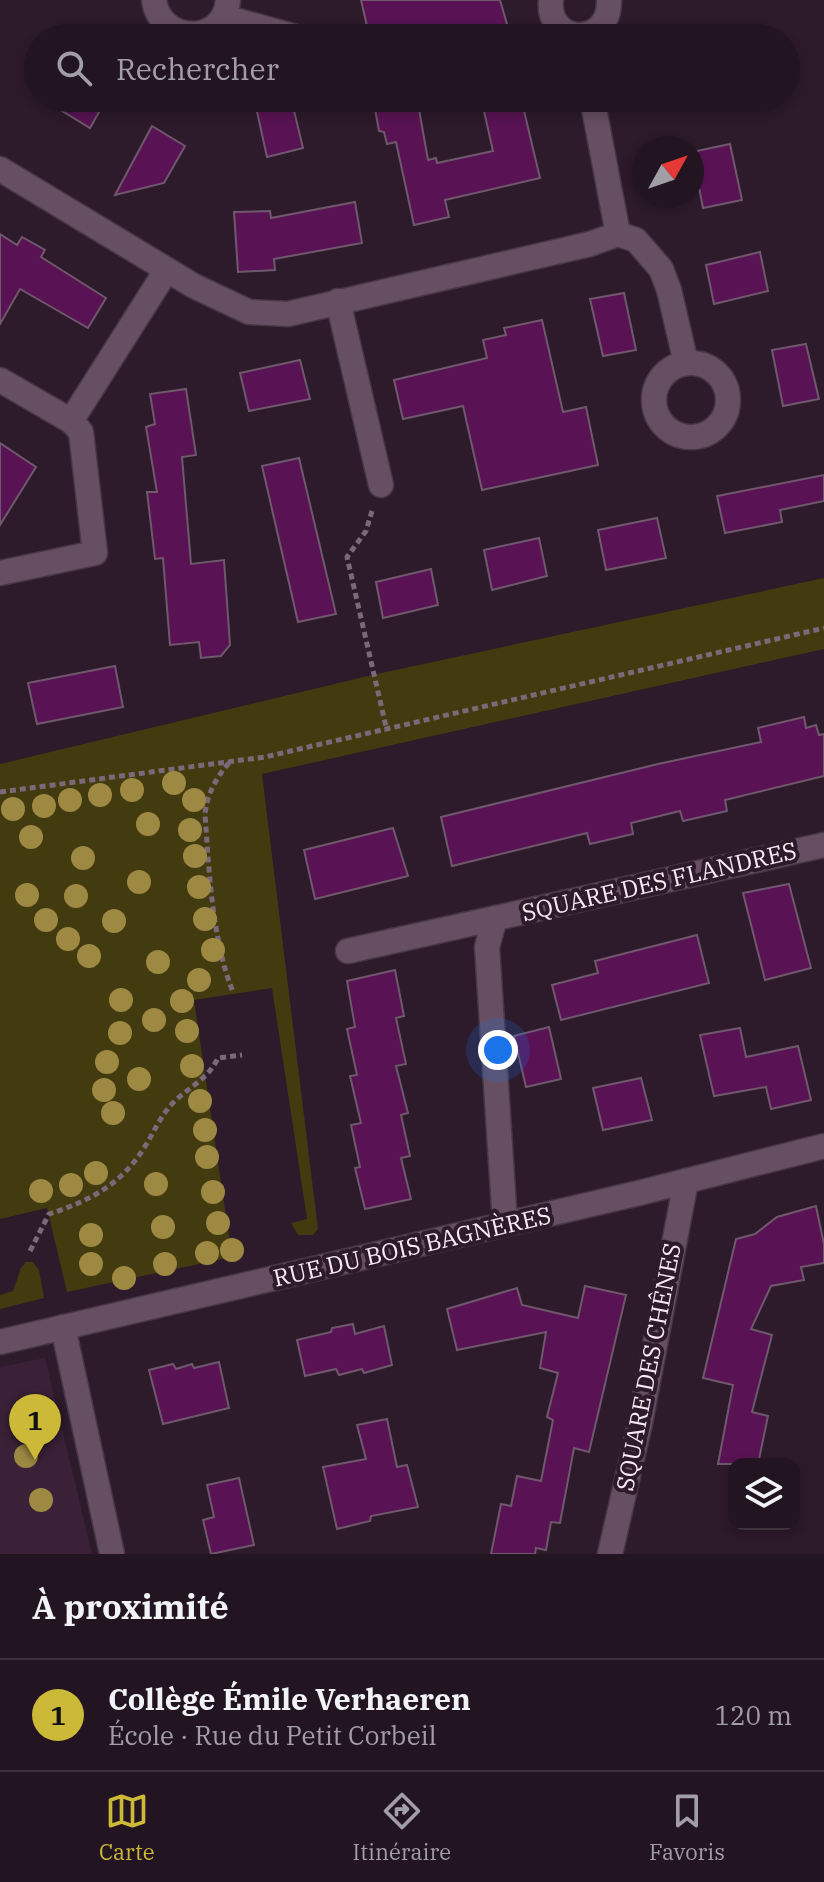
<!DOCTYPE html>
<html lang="fr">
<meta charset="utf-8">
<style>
body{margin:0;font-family:"IBM Plex Serif",serif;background:#2e212d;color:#f1f3f6}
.controls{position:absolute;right:24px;bottom:24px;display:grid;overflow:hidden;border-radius:16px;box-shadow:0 4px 12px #0003}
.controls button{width:72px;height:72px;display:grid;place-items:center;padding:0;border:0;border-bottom:2px solid #3f333e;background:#221420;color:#f1f3f6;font:40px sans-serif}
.compass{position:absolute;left:632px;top:136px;width:72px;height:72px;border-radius:50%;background:#221420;box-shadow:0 4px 12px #0003;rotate:50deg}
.you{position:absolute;left:498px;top:1050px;width:28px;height:28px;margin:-20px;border:6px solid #fff;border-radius:50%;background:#1a73e8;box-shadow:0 0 0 12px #1a73e833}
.badge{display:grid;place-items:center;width:52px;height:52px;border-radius:50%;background:#cdb938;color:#111;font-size:26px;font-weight:700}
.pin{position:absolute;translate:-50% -66px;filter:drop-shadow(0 2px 4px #0008)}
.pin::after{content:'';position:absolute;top:42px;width:28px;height:24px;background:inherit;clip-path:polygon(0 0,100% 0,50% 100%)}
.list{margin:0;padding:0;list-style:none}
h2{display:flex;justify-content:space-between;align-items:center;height:104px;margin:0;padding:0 32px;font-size:34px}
h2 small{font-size:26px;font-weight:400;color:#a29ea5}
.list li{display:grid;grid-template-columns:52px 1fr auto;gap:24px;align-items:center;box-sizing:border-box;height:112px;padding:0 32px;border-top:2px solid #3f333e}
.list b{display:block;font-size:30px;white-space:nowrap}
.list p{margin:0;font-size:26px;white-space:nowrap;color:#a29ea5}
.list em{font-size:26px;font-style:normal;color:#a29ea5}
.icon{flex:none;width:44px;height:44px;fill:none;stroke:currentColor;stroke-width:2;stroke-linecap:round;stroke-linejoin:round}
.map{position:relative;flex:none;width:824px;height:1554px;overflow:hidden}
.search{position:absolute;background:#221420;box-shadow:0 4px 12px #0003;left:24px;right:24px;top:24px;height:88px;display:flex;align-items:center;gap:20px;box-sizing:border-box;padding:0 28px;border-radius:44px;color:#a29ea5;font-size:30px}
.sheet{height:216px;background:#221420}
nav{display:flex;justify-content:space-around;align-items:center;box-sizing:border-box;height:112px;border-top:2px solid #3f333e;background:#221420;font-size:22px;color:#a29ea5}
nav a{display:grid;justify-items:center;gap:4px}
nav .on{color:#cdb938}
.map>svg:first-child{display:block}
.built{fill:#3a2137}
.green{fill:#423b0f}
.building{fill:#591354;stroke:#6f586c;stroke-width:2}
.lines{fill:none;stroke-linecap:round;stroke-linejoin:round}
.minor-casing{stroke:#473745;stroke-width:27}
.path{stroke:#7a6978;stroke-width:5;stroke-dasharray:6 4;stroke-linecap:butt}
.minor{stroke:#664f63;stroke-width:24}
.tree{fill:#9e8943}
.labels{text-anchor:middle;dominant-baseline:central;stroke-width:8;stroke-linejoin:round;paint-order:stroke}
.street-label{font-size:24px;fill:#f8eaf6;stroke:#2d1a2b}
</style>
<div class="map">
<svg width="824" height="1554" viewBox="0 0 824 1554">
<rect width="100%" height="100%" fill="#2d1a2b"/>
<!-- built -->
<path class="built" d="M45 1358 92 1554H0V1367Z"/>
<!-- green -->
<g class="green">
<path d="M824 578V649L262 774 318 1229 313 1235H298L291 1223 307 1219 272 988 194 1000 232 1257 67 1292 47 1208 0 1219V764L372 675Z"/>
<path d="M26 1262H33L39 1270 44 1298 0 1309V1295L13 1291 21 1268Z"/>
</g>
<!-- building -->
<g class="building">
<path d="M361 0H500L511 38H386V31L369 35Z"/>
<path d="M41 98H107L90 128Z"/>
<path d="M254 98H291L303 148 267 157Z"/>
<path d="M373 98H417L428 160 436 158 437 163 493 151 481 98H521L540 178 445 200 449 217 414 225 396 142 387 144 384 132 379 131Z"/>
<path d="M152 126 185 146 164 183 115 195Z"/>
<path d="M730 144 742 200 703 208 692 152Z"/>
<path d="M355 202 362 243 274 259 275 270 238 272 234 212 270 211 271 218Z"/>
<path d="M0 234 17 245 22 237 45 250 41 257 106 298 88 328 20 289 0 324Z"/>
<path d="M760 252 768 291 714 304 706 265Z"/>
<path d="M624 293 636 350 603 356 590 299Z"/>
<path d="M542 320 563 412 586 407 598 465 482 490 463 406 403 419 394 380 487 358 483 340 506 335 504 328Z"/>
<path d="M806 344 819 399 783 406 772 350Z"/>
<path d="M300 360 310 399 249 411 240 373Z"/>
<path d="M186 389 196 455 182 457 191 564 224 560 230 645 221 656 201 658 199 642 170 645 163 558 155 559 147 492H157L146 427 155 424 150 394Z"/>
<path d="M0 443 36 467 0 525Z"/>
<path d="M299 458 336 614 298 622 262 466Z"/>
<path d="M824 475V501L780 510 782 522 725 533 717 496Z"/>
<path d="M657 518 666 558 606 570 598 530Z"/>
<path d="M539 538 547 576 492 590 484 550Z"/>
<path d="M431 569 438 605 383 618 376 582Z"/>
<path d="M115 666 123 707 37 724 28 683Z"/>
<path d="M804 717 806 728 816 725 819 735 824 734V776L725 800 727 811 683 821 680 811 631 823 633 834 590 844 587 833 452 866 441 817 658 764 761 742 758 728Z"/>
<path d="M393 828 408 876 315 899 304 850Z"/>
<path d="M789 884 811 968 765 980 743 893Z"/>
<path d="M697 935 709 983 561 1020 552 985 598 973 595 961Z"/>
<path d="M395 970 404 1016 396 1018 406 1064 396 1066 408 1113 401 1115 410 1156 401 1158 411 1199 365 1209 355 1168 360 1167 351 1125 361 1123 350 1076 357 1075 347 1029 355 1027 347 981Z"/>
<path d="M549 1027 561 1079 526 1087 514 1036Z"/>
<path d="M740 1028 746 1057 798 1046 811 1100 771 1109 766 1087 714 1096 700 1035Z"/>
<path d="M641 1078 652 1120 603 1130 593 1088Z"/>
<path d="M816 1206 824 1244V1263L801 1267 804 1280 771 1286 751 1329 772 1335 752 1412 768 1416 758 1464H718L733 1385 703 1378 736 1239 755 1234 777 1217Z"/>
<path d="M585 1286 626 1295 589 1452 574 1448 560 1523 551 1522 546 1550 536 1548 535 1554H491L501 1504 511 1506 517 1476 541 1481 553 1420 547 1417 558 1373 540 1368 546 1332 457 1350 447 1309 517 1288 522 1305 578 1318Z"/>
<path d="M353 1324 355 1334 384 1326 392 1365 364 1373 362 1369 339 1375 336 1369 305 1376 297 1340 331 1332 332 1328Z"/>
<path d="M219 1362 229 1408 163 1424 149 1370 173 1364 176 1369 192 1364 194 1368Z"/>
<path d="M387 1419 397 1467 407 1465 418 1507 371 1516 370 1521 337 1529 323 1467 366 1459 357 1425Z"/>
<path d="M239 1478 254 1545 211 1554 203 1520 214 1517 207 1485Z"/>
</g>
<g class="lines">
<defs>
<g id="minor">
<path d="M154 0C160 44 224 46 228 0"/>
<path d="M551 0C546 44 610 49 609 0"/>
<path d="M224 17 300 38"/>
<path d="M592 98 618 234"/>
<path d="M0 169 194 286 249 312 288 314 590 244 618 234"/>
<path d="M618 234 636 240 661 269 669 290 686 363"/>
<path d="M338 301 381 485"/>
<circle cx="691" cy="400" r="37"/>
<path d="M0 380 71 421 81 432 95 553 0 573"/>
<path d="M71 421 166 271"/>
<path d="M495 918 487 947 505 1223"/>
<path d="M348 951 824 845"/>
<path d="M63 1327 112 1554"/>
<path d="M0 1342 639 1193 824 1146"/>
<path d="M610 1554 640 1423 686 1181"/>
</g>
</defs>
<!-- minor casing -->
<use href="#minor" class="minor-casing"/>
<!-- path -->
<g class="path">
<path d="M372 511 366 531 347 557 387 731"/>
<path d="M229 763C216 778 207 794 205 814 209 870 212 940 233 992"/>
<path d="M0 792 265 757 824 628"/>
<path d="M30 1251 49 1214C89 1201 121 1185 144 1148 153 1134 159 1119 170 1106 186 1088 208 1080 218 1058L242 1055"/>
</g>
<!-- minor -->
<use href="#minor" class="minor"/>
</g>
<!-- trees -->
<g class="tree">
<circle cx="174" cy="783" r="12"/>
<circle cx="132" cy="790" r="12"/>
<circle cx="100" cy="795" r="12"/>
<circle cx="70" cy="800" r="12"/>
<circle cx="194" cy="800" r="12"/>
<circle cx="44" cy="806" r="12"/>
<circle cx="13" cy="809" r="12"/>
<circle cx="148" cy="824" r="12"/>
<circle cx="190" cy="830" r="12"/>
<circle cx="31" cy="837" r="12"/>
<circle cx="195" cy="856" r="12"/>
<circle cx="83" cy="858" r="12"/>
<circle cx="139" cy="882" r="12"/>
<circle cx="199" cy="887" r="12"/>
<circle cx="27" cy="895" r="12"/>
<circle cx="76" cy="896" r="12"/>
<circle cx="205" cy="919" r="12"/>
<circle cx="46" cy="920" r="12"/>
<circle cx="114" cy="921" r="12"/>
<circle cx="68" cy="939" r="12"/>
<circle cx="213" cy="950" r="12"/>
<circle cx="89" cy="956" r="12"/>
<circle cx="158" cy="962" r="12"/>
<circle cx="199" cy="980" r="12"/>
<circle cx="121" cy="1000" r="12"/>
<circle cx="182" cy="1001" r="12"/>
<circle cx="154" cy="1020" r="12"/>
<circle cx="187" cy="1031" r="12"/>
<circle cx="120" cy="1033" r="12"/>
<circle cx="107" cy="1062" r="12"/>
<circle cx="192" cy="1066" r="12"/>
<circle cx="139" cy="1079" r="12"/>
<circle cx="104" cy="1090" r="12"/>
<circle cx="200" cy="1101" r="12"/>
<circle cx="113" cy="1113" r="12"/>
<circle cx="205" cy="1130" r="12"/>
<circle cx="207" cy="1157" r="12"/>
<circle cx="96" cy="1173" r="12"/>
<circle cx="156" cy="1184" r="12"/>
<circle cx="71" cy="1185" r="12"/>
<circle cx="41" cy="1191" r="12"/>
<circle cx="213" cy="1192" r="12"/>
<circle cx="218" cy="1223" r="12"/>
<circle cx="163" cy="1227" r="12"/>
<circle cx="91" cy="1235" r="12"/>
<circle cx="232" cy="1250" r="12"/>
<circle cx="207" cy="1253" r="12"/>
<circle cx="91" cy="1264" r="12"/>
<circle cx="165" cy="1264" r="12"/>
<circle cx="124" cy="1278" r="12"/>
<circle cx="25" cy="1418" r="12"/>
<circle cx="26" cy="1456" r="12"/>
<circle cx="41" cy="1500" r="12"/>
</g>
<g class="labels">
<!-- street labels -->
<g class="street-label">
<text transform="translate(659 881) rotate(-13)">SQUARE DES FLANDRES</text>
<text transform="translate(412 1246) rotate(-13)">RUE DU BOIS BAGNÈRES</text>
<text transform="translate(648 1367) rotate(-79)">SQUARE DES CHÊNES</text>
</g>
</g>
</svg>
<div class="controls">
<button><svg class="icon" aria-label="layers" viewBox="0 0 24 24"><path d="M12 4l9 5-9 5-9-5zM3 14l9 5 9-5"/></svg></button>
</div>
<svg class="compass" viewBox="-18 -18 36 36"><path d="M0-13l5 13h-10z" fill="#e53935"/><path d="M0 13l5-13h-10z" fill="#a29ea5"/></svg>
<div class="you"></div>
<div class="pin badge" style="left:35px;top:1460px">1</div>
<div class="search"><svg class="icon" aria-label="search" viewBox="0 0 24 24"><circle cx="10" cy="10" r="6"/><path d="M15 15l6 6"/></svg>Rechercher</div>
</div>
<section class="sheet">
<h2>À proximité<small></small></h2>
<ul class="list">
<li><span class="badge">1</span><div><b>Collège Émile Verhaeren</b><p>École · Rue du Petit Corbeil</p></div><em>120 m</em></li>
</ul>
</section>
<nav>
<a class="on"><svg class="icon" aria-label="map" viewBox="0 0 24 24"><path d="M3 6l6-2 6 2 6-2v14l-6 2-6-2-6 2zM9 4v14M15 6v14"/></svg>Carte</a>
<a><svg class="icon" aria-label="directions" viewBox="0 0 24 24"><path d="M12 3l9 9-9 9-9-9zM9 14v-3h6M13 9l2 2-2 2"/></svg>Itinéraire</a>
<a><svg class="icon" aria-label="saved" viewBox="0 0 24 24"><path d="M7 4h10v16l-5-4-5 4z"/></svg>Favoris</a>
</nav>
